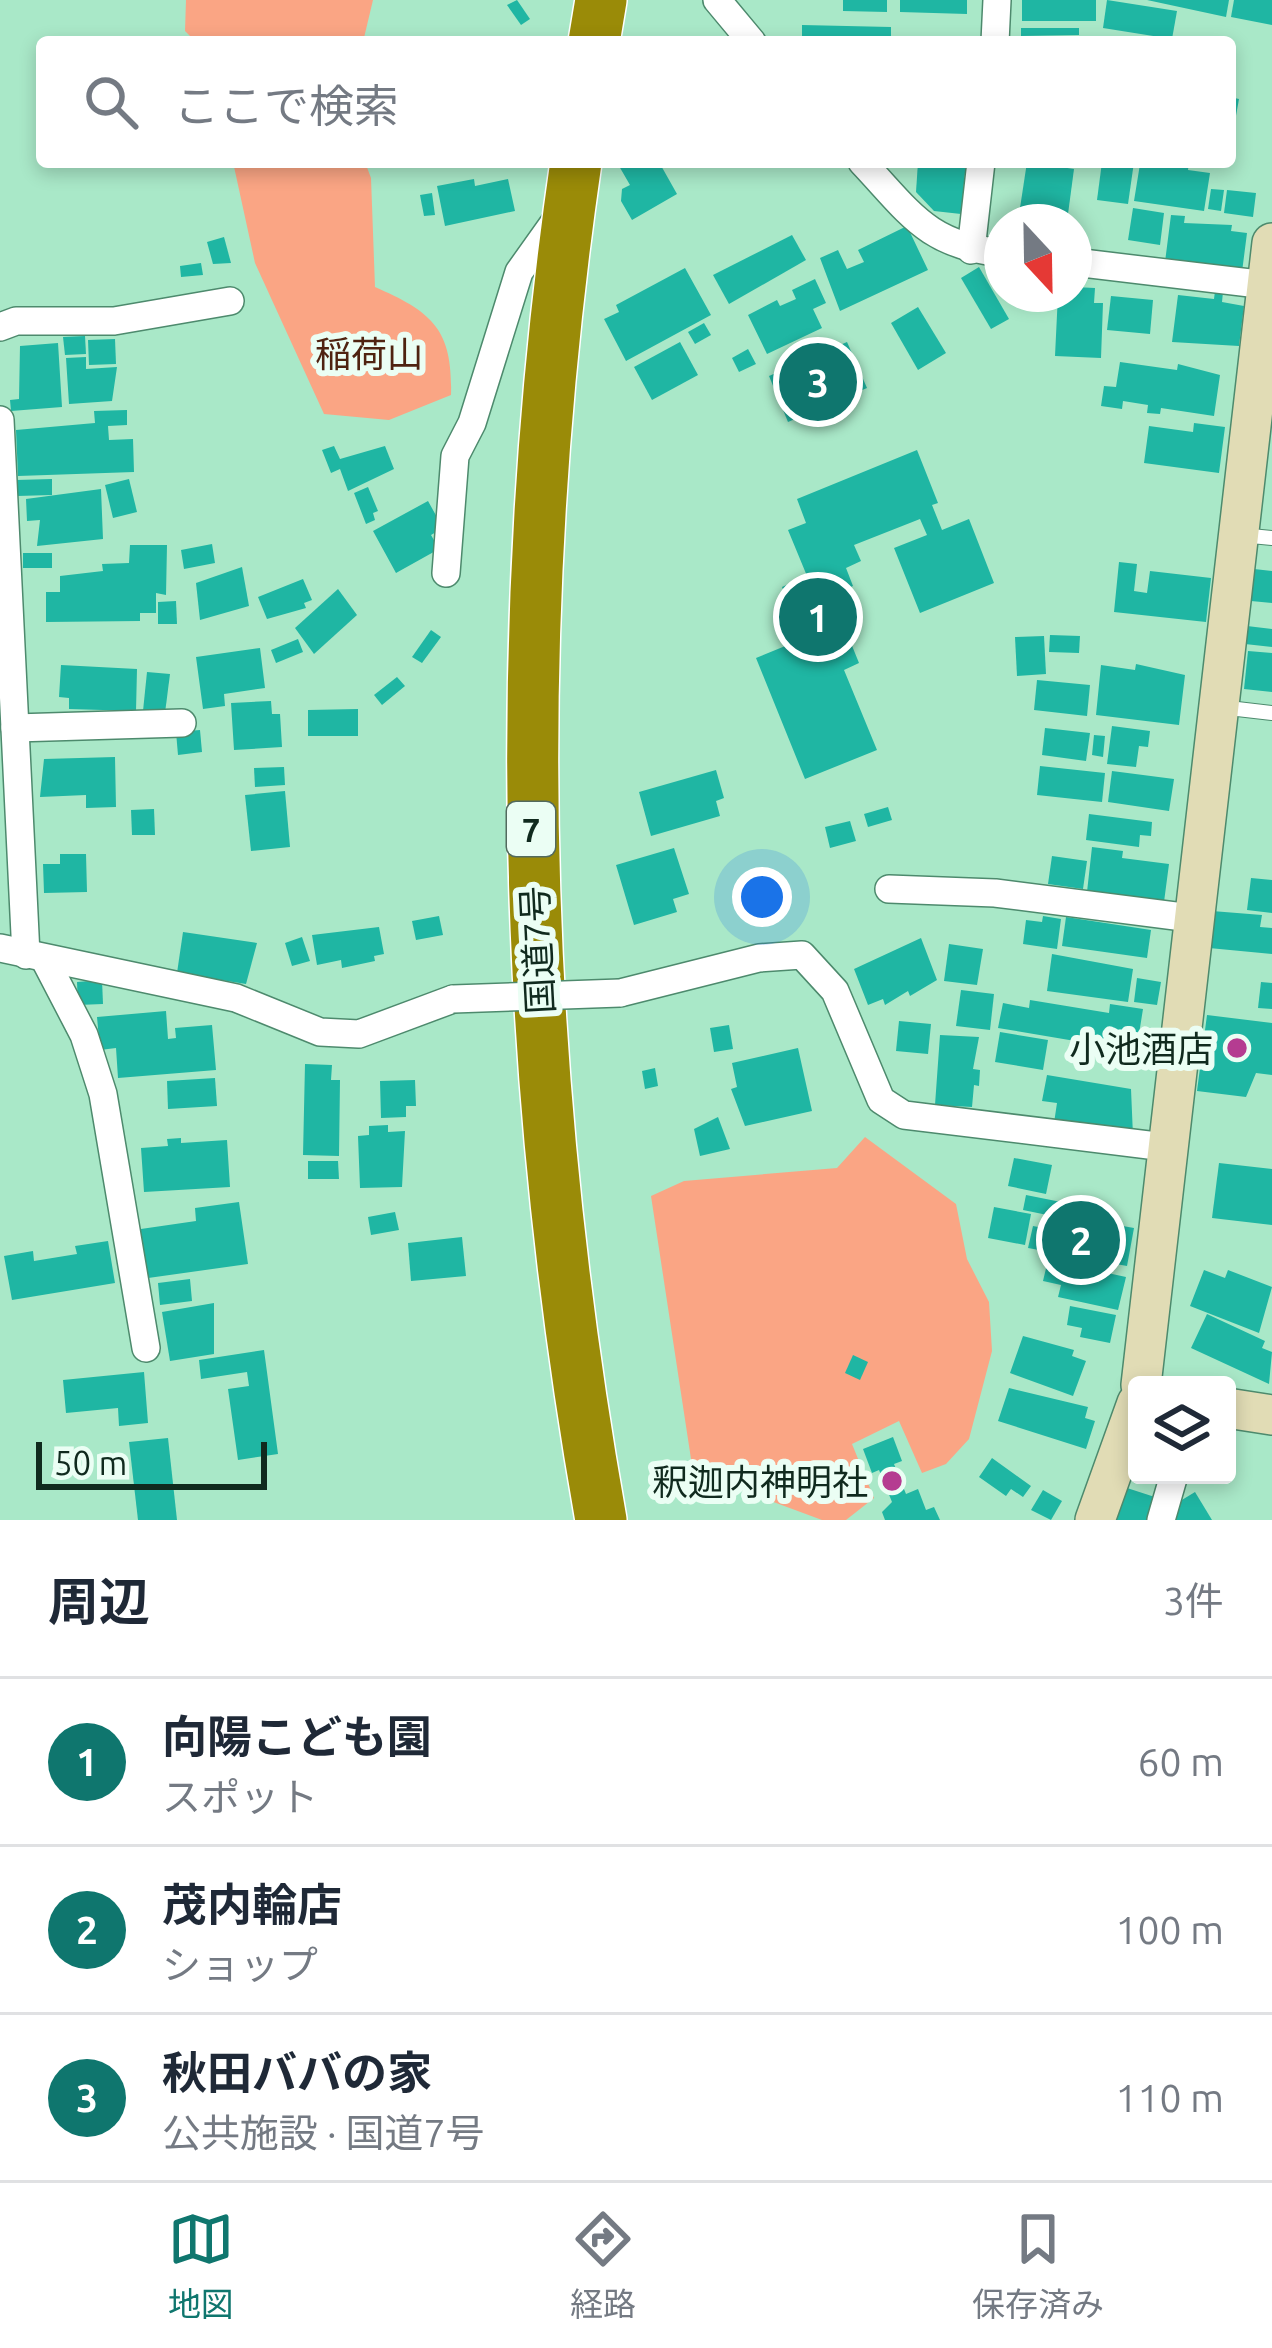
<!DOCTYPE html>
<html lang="ja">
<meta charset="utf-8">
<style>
body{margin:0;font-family:Ubuntu,"Noto Sans JP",sans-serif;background:#f2f2f3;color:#1f2937}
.controls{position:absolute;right:36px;bottom:36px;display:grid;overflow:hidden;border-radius:12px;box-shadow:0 6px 18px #0003}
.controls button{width:108px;height:108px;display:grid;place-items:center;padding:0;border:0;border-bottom:3px solid #e0e1e3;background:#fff;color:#1f2937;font:60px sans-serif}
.compass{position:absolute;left:984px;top:204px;width:108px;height:108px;border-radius:50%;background:#fff;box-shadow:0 6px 18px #0003;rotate:158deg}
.scale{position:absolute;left:36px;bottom:30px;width:231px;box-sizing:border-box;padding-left:12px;border:6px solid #102a1e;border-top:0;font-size:33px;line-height:42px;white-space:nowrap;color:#102a1e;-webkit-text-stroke:9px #ebfef4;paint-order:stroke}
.you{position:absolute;left:762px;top:897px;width:42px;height:42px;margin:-30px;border:9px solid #fff;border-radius:50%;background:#1a73e8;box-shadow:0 0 0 18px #1a73e833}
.badge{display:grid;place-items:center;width:78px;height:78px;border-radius:50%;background:#0f766e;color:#fff;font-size:39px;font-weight:700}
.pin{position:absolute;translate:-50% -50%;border:6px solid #fff;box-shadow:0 3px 12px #0006}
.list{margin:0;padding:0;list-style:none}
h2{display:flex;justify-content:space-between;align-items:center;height:156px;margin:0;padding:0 48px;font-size:51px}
h2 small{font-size:39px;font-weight:400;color:#747a83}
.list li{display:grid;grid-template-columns:78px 1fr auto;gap:36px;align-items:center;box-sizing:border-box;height:168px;padding:0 48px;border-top:3px solid #e0e1e3}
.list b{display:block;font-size:45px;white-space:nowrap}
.list p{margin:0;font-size:39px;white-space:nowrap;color:#747a83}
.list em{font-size:39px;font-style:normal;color:#747a83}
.icon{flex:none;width:66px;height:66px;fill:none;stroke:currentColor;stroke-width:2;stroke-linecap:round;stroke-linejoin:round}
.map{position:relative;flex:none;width:1272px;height:1520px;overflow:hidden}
.search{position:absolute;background:#fff;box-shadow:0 6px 18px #0003;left:36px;right:36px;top:36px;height:132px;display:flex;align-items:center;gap:30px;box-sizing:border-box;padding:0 42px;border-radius:12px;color:#747a83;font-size:45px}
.sheet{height:660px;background:#fff}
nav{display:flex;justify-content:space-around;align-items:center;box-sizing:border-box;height:168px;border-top:3px solid #e0e1e3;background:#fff;font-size:33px;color:#747a83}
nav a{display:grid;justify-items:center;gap:6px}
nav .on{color:#0f766e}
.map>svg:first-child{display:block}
.green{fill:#faa584}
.building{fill:#1fb6a3}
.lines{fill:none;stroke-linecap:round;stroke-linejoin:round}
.lane-casing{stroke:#4d8a6d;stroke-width:16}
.street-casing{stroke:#4d8a6d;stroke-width:30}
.secondary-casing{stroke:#4d8a6d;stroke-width:42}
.highway-casing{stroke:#fff;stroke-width:54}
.lane{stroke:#fff;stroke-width:14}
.street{stroke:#fff;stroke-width:27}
.secondary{stroke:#e1dcb5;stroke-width:39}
.highway{stroke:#9a8b08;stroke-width:51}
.street-bridge-casing{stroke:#4d8a6d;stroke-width:30;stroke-linecap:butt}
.street-bridge{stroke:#fff;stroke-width:27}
.poi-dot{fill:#b53c91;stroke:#ebfef4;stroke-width:4.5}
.labels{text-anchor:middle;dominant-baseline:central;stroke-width:12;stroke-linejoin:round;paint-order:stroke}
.shield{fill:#ebfef4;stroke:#526a5e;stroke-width:3}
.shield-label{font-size:33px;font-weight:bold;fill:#102a1e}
.park-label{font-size:36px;fill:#4f2311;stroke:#ebfef4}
.street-label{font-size:36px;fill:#102a1e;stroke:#ebfef4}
.poi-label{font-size:36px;fill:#102a1e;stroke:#ebfef4;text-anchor:end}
</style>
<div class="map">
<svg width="1272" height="1520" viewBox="0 0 1272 1520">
<rect width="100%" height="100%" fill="#a9e8c8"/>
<!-- green -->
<g class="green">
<path d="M373 0 363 42H196L185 31 186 0Z"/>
<path d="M233 162H365L371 178 375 287C432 312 453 329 451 395L389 420 324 414 255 263Z"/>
<path d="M865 1137 956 1204 967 1259 989 1302 992 1351 969 1439 946 1464 922 1473 899 1421 852 1444 874 1498 846 1520H822L693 1472 651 1196 684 1181 837 1168Z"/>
</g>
<!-- building -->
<g class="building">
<path d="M517 0 530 19 521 25 507 5Z"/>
<path d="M843 0H887V12L843 11Z"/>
<path d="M900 0H967V14L900 12Z"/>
<rect x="1022" y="0" width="74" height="21"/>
<path d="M1107 0 1177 11 1172 39 1103 28Z"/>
<path d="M1147 0H1229L1226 17Z"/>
<path d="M1234 0H1272V25L1231 17Z"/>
<path d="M802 25 891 27V42H802Z"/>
<path d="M1021 28H1079V35L1021 36Z"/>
<path d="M1230 97 1239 99 1232 138H1230Z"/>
<path d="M626 162H659L677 194 632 220 621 201 622 189 630 185 619 166Z"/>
<path d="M918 162H966L961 214 934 211 916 192Z"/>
<path d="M1027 162 1074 169 1068 214 1020 208Z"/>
<path d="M1102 162H1134L1128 204 1097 200Z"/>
<path d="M1189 162 1188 170 1210 173 1204 211 1134 201 1140 164Z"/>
<path d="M474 179 475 186 508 179 515 211 445 226 437 186Z"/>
<path d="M1211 189 1224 190 1221 211 1208 209Z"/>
<path d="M1227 190 1256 193 1253 217 1224 213Z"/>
<path d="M432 193 435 215 424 216 420 195Z"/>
<path d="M1133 208 1164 213 1160 245 1128 240Z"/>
<path d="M1171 215 1185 216 1184 223 1232 225 1231 231 1247 233 1242 272 1165 262Z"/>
<path d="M907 226 928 270 840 311 820 258 838 250 847 269 864 262 858 250Z"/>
<path d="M792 235 806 260 729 304 713 275Z"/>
<path d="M224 237 231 263 213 264 207 242Z"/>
<path d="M201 263 203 275 181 277 180 266Z"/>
<path d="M979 267 1009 319 991 329 961 278Z"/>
<path d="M685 268 711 315 626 361 604 319 619 312 616 305Z"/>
<path d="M815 279 826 303 813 309 822 328 767 354 748 315 777 300 780 306 796 299 792 290Z"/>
<path d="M1074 287 1095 288 1094 303H1103L1101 358 1055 356 1058 294H1074Z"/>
<path d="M1215 291 1223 292 1222 302 1244 306 1239 346 1172 342 1178 295 1214 299Z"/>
<path d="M1111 296 1153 300 1150 334 1107 330Z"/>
<path d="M918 307 946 353 918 370 891 323Z"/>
<path d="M704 323 711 335 695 344 688 332Z"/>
<path d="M85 336 86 354 65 355 63 337Z"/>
<path d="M115 339 116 364 89 365 88 340Z"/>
<path d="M680 342 698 375 652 400 634 367Z"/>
<path d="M847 342 867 388 788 422 769 376Z"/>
<path d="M58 343 62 407 11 411 10 400 19 399 20 346Z"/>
<path d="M748 349 756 364 739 372 732 358Z"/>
<path d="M86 357V369L117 367 112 401 69 404 66 358Z"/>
<path d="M1120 362 1177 370 1178 364 1220 375 1214 416 1161 408 1160 414 1147 413 1148 405 1123 401 1122 409 1101 406 1104 386 1116 387Z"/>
<path d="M127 410V425L108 426 109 440 133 439 134 472 18 476 16 430 95 423 94 411Z"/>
<path d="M1194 423 1225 427 1219 473 1144 463 1149 426 1193 432Z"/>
<path d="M334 446 340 459 385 446 394 469 348 491 340 469 331 473 322 450Z"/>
<path d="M917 450 938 503 932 505 942 530 969 519 994 583 920 613 894 548 927 535 920 519 854 545 861 561 846 568 853 586 824 598 826 628 842 621 859 663 844 670 877 750 805 779 756 658 817 633 804 601 790 606 782 587 807 576 788 530 806 523 797 499Z"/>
<path d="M52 479V495L17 496 16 480Z"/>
<path d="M129 479 137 512 113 518 105 485Z"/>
<path d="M368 487 378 511 373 513 375 520 366 524 354 493Z"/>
<path d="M101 489 103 539 37 546 40 520 27 521 26 499Z"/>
<path d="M428 501 443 528 431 535 439 549 396 573 373 531Z"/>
<path d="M212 544 215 563 184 569 181 550Z"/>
<path d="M130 545H167L166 595 156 593V613H140V621L46 622V592H60V576L103 571 102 564 129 563Z"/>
<rect x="23" y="553" width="29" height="15"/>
<path d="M1119 562 1137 564 1134 591 1147 593 1150 571 1211 578 1206 622 1114 612Z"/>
<path d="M242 567 249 606 200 620 196 583Z"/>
<path d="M1254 569 1272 571V603L1251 601Z"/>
<path d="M303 579 312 600 304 603 306 608 267 619 258 597Z"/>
<path d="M338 589 357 615 314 654 295 628Z"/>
<path d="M176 601 177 624H158V602Z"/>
<path d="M1247 626 1272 629V647L1245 644Z"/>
<path d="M431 630 441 637 422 663 412 657Z"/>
<path d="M1050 635 1080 636 1079 653 1049 652Z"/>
<path d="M1044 636 1046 674 1017 676 1015 637Z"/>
<path d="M298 639 303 652 276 663 271 650Z"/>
<path d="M260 648 265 688 224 694 225 706 203 709 196 657Z"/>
<path d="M1248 651 1272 653V692L1244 689Z"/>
<path d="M1136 664 1185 675 1179 725 1096 715 1101 665 1135 670Z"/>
<path d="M61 665 137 669 136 711 69 709V698L59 697Z"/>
<path d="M147 672 170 674 165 713 143 711Z"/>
<path d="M397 677 405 686 382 705 374 695Z"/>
<path d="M1037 680 1090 685 1087 716 1034 710Z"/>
<path d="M271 701 272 714H280L282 747 234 750 231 703Z"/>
<path d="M358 709V736H308V710Z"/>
<path d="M1112 726 1150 731 1148 747 1139 746 1136 767 1107 764Z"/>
<path d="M1045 728 1090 733 1086 761 1042 755Z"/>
<path d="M200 730 202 752 178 755 176 732Z"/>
<path d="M1094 735 1105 736 1103 757 1092 755Z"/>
<path d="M115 757 116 807 86 808V795L40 797 44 759Z"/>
<path d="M1040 766 1105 773 1102 802 1037 795Z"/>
<path d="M284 767 285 785 255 787 254 768Z"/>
<path d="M716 770 724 798 716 801 720 816 651 836 639 792Z"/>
<path d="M1112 771 1174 779 1169 811 1108 802Z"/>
<path d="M285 791 290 847 251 851 245 795Z"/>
<path d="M888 807 892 820 868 827 864 814Z"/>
<path d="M154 809 155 835H132L131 810Z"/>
<path d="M1089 814 1152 822 1151 836 1140 835 1139 847 1086 840Z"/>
<path d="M850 821 856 841 830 848 825 827Z"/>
<path d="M1092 847 1123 851 1122 858 1169 864 1164 902 1087 892Z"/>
<path d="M674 848 689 894 673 899 677 912 634 925 616 865Z"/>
<path d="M60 854H86L87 892 44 893 43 864H60Z"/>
<path d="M1052 856 1087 861 1083 889 1048 884Z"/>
<path d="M1251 878 1272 880V913L1247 910Z"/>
<path d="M1212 911 1262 915 1260 927 1272 928V954L1209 948Z"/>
<path d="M439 916 443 935 416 940 412 921Z"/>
<path d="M1043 916 1061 919 1057 949 1023 944 1026 920 1042 922Z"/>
<path d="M1066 917 1151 930 1147 958 1062 946Z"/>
<path d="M379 927 384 954 374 956 375 961 342 968 341 960 317 965 312 935Z"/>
<path d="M183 932 257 943 246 984 177 973Z"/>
<path d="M302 937 310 961 292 966 285 943Z"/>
<path d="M921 938 937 980 910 996 908 991 885 1005 883 999 868 1005 854 969Z"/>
<path d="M949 944 983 949 977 985 944 981Z"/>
<path d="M1052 954 1133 969 1128 1002 1047 991Z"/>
<path d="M1137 978 1161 982 1157 1005 1134 1002Z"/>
<path d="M102 980 103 1004 78 1005 77 982Z"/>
<path d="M1261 982 1272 983V1009L1258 1008Z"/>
<path d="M961 990 994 994 990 1030 956 1026Z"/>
<path d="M1030 1000 1109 1013 1110 1004 1143 1009 1139 1034 1158 1037 1153 1066 1079 1054 1081 1042 998 1028 1003 1003 1029 1008Z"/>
<path d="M166 1011 168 1039 176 1038 175 1028 212 1025 216 1070 118 1078 116 1048 100 1050 97 1017Z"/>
<path d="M1207 1015 1272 1023V1075L1256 1073 1246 1097 1197 1091Z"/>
<path d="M899 1021 931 1024 928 1054 896 1051Z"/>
<path d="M729 1025 733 1049 714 1052 710 1028Z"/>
<path d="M1000 1032 1048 1040 1043 1070 995 1062Z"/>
<path d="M940 1035 979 1037 973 1069 980 1070 979 1086 974 1085 972 1107 935 1105Z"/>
<path d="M798 1048 812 1111 745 1126 731 1089 737 1087 732 1063Z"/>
<path d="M305 1064 332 1065 331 1080H340L339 1156 303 1155Z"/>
<path d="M655 1068 658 1086 645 1089 642 1071Z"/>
<path d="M1047 1075 1131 1089 1133 1136 1054 1123 1057 1103 1042 1101Z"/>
<path d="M215 1078 217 1106 168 1109 167 1081Z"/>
<path d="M415 1080 416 1106H406V1117L381 1118 380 1081Z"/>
<path d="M718 1117 730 1149 700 1156 694 1129Z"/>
<path d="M388 1125V1132L405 1131 402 1187 360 1188 358 1136 369 1135V1126Z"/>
<path d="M181 1138V1143L227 1140 230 1187 144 1192 141 1148 168 1146 167 1139Z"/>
<path d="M1014 1158 1052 1165 1046 1194 1008 1186Z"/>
<path d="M308 1161H338L339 1179H308Z"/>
<path d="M1219 1163 1272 1169V1225L1212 1218Z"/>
<path d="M1026 1195 1066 1203 1062 1218 1023 1210Z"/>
<path d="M239 1202 248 1264 141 1279 134 1230 196 1221 195 1208Z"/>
<path d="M994 1207 1031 1214 1025 1245 988 1238Z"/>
<path d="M395 1212 399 1230 371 1235 368 1217Z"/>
<path d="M1067 1216 1134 1228 1127 1266 1028 1248 1033 1226 1064 1232Z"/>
<path d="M462 1237 466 1276 411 1281 408 1243Z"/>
<path d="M108 1241 115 1283 12 1300 4 1256 33 1251 34 1261 77 1254 75 1246Z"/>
<path d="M1048 1260 1126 1277 1118 1310 1058 1297 1061 1285 1043 1281Z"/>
<path d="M1204 1270 1225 1278 1228 1270 1272 1287 1259 1333 1190 1306Z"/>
<path d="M190 1279 192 1301 160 1305 158 1283Z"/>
<path d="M214 1303V1354L170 1361 162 1312Z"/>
<path d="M1070 1306 1116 1315 1110 1343 1080 1337 1082 1328 1067 1325Z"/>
<path d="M1207 1314 1265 1341 1262 1348 1272 1352 1269 1384 1191 1348Z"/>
<path d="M1023 1336 1074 1350 1072 1356 1086 1361 1073 1396 1010 1373Z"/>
<path d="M264 1350 278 1454 238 1460 228 1389 249 1386 247 1372 201 1379 199 1360Z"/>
<path d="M853 1355 868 1362 860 1380 845 1373Z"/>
<path d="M144 1372 148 1423 119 1426 118 1408 66 1413 63 1380Z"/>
<path d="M1009 1388 1088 1407 1085 1418 1095 1421 1086 1449 998 1421Z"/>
<path d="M893 1437 902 1461 894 1464 906 1494 918 1489 926 1510 934 1507 940 1520H885L882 1512 892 1502 879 1470 872 1473 863 1449Z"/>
<path d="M168 1438 177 1520H138L129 1442Z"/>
<path d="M992 1458 1031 1486 1023 1497 1011 1489 1006 1496 979 1477Z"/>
<path d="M1127 1488 1161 1499 1154 1520H1116Z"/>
<path d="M1043 1490 1062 1501 1051 1520 1031 1510Z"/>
<path d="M1195 1492 1212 1520H1166L1167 1509Z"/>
</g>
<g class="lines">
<defs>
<g id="lane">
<path d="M1241 535 1272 538"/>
<path d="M1220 707 1272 713"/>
</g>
<g id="street">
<path d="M717 0 752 42"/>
<path d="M995 42 997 0"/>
<path d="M862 162C911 214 927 245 1002 253"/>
<path d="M971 250 981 162"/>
<path d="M1074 262 1267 285"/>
<path d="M0 327 16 321H114L230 301"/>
<path d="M0 420 26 955"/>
<path d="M446 573 455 456 472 423 519 272 561 213"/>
<path d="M15 728 182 723"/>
<path d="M889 889 995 893 1191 918"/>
<path d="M0 948 236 998 320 1032 359 1034 453 999"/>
<path d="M45 960 84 1035 103 1094 146 1348"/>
<path d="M620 993 759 958 802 955 835 991 881 1100 904 1115 1165 1147"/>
<path d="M1161 1520 1174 1475"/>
</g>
<g id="secondary">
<path d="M1141 1385 1272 243"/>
<path d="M1227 1408 1272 1415"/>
<path d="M1095 1520 1137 1403"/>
</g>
<g id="highway">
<path d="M594 42 601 0"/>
<path d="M576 162C510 614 521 1071 601 1520"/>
</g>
</defs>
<!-- lane casing -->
<use href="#lane" class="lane-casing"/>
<!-- street casing -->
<use href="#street" class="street-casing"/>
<!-- secondary casing -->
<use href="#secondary" class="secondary-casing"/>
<!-- highway casing -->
<use href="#highway" class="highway-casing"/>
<!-- lane -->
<use href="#lane" class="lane"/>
<!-- street -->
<use href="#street" class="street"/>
<!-- secondary -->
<use href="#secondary" class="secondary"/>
<!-- highway -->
<use href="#highway" class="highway"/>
<defs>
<path id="street-bridge" d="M453 999 620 993"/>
</defs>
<!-- street-bridge casing -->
<use href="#street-bridge" class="street-bridge-casing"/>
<!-- street-bridge -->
<use href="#street-bridge" class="street-bridge"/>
</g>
<!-- markers -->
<g class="poi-dot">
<circle cx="1237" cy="1048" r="12"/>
<circle cx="892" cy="1481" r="12"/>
</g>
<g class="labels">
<!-- shield labels -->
<rect class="shield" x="507" y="802" width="48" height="54" rx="9"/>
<g class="shield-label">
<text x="531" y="829">7</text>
</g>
<!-- park labels -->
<g class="park-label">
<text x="369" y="353">稲荷山</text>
</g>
<!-- street labels -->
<g class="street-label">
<text transform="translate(537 950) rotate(-93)">国道7号</text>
</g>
<!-- poi labels -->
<g class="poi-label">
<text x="1213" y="1048">小池酒店</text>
<text x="868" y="1481">釈迦内神明社</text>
</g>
</g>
</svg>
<div class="controls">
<button><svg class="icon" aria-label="layers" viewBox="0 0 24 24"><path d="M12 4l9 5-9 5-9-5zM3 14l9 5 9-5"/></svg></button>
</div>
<svg class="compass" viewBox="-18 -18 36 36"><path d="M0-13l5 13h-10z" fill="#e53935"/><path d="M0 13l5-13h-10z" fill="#747a83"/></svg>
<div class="scale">50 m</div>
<div class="you"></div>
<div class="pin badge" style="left:818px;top:617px">1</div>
<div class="pin badge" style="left:1081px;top:1240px">2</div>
<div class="pin badge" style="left:818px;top:382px">3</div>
<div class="search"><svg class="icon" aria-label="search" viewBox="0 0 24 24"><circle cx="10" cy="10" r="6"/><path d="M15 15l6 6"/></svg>ここで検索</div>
</div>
<section class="sheet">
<h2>周辺<small>3件</small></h2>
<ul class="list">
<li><span class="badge">1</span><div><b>向陽こども園</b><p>スポット</p></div><em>60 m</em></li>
<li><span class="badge">2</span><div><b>茂内輪店</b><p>ショップ</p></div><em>100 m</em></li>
<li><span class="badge">3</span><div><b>秋田ババの家</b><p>公共施設 · 国道7号</p></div><em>110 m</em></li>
</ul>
</section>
<nav>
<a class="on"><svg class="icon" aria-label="map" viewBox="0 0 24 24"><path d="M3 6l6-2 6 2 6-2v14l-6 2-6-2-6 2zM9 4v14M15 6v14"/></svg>地図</a>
<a><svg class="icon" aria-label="directions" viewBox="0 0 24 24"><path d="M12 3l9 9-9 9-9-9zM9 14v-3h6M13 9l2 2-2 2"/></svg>経路</a>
<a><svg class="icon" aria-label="saved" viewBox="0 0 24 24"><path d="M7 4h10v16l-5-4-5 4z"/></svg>保存済み</a>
</nav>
